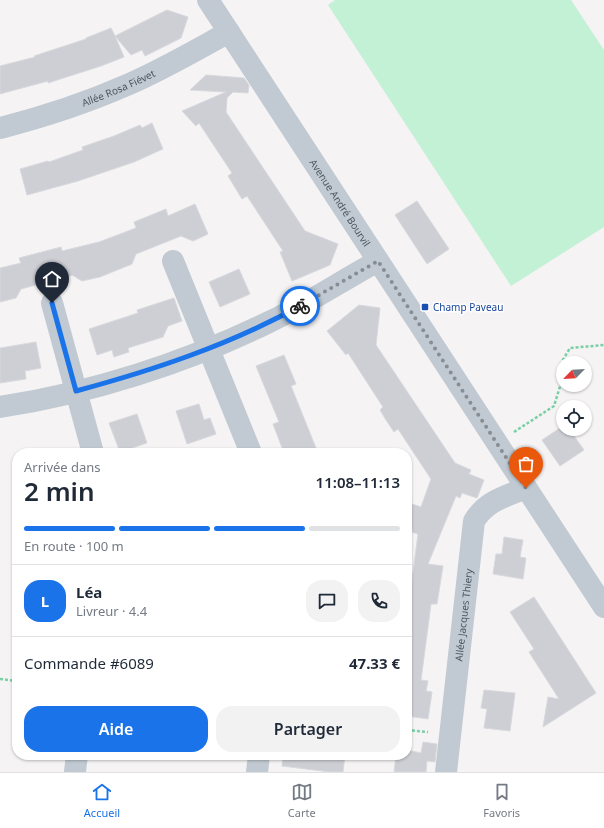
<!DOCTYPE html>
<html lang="fr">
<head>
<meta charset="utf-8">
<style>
  :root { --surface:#fff; --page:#f2f2f3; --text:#1f2937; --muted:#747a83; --line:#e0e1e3; --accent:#1a73e8 }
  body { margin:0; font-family:"Noto Sans",sans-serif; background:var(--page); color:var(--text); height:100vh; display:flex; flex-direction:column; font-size:15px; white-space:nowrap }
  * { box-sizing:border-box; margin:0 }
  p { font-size:13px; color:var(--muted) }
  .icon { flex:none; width:22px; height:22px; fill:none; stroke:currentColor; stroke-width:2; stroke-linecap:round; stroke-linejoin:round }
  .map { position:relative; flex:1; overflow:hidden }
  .details { position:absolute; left:12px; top:448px; width:400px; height:312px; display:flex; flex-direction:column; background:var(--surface); border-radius:16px; box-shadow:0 1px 3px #0004 }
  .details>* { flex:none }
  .needle { width:26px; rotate:246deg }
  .tools { position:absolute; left:556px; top:356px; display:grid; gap:8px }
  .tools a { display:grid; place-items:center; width:36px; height:36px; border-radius:50%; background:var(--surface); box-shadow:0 1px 3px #0004; font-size:20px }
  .pin { position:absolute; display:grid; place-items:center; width:34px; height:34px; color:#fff; margin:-41px -17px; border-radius:50% 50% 50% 0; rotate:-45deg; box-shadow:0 0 4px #0007 }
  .pin .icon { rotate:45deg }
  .courier { position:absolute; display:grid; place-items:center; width:40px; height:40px; margin:-20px; border:3px solid #1a73e8; border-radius:50%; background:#fff; color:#222; box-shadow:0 1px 5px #0007 }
  .headline em { font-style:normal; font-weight:600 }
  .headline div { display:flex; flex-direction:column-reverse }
  .headline { display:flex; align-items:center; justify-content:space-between; height:68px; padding:0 12px }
  h1 { font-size:26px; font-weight:600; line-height:30px }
  .bar { display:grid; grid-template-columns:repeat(4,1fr); gap:6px 4px; align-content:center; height:48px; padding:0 12px }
  .bar i { height:5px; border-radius:3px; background:var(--line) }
  .bar .selected { background:var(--accent) }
  .bar p { grid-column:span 4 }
  .line { display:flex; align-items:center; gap:10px; padding:0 12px; border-top:1px solid var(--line) }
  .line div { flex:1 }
  .round { display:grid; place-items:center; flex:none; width:42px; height:42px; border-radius:16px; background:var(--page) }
  .cta { display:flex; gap:8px; margin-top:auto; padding:8px 12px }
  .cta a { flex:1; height:46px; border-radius:16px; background:var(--accent); color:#fff; font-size:16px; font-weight:600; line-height:46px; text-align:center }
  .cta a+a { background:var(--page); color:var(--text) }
  .tab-bar { display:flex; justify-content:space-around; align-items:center; height:56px; border-top:1px solid var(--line); background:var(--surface); font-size:11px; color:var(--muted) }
  .tab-bar a { display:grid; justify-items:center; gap:2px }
  .tab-bar .selected { color:var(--accent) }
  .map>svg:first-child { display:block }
</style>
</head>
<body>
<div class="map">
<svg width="604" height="772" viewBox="0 0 604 772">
  <rect width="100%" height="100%" fill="#f5f3f3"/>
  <path fill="#c3f1d5" d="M335,0H571L604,50V227L511,286L328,5Z"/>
  <g fill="#cdcfd5" stroke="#d7d9de">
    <path d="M167,10L188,17L181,38L145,56L142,50L131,55L115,36L124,57L101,66L48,83V81L0,94V66L35,57L34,56L86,39V38L111,28L115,36Z"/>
    <path d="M206,75L244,78L249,85L248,93L233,92L227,98L226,112L305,231L338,244L330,265L292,281L280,252L283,251L247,196L242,199L228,176L232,173L199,123L196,126L182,111L226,92L190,90Z"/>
    <path d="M152,123L163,149L134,162L78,181L27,195L20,169L48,161L49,162L83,150L82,147L114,136L140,125L142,128Z"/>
    <path d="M417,201L449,249L427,264L395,215Z"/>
    <path d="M195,204L208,234L193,241L181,236L136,254L132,264L100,277L82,281L72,275L21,289L16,298L0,302V268L21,263L19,258L61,247L62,251L99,242L136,228L134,222L166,209L168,216Z"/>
    <path d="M239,269L250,294L220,307L209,282Z"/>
    <path d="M174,298L182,321L168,326L163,337L128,348L129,352L114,357L112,350L97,355L89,329L138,313L137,310Z"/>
    <path d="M359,305L380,308L376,345L455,463L471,470L469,474L484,480L477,498L462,493L460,498L456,496L428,564L443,566L437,604H431L421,680L428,681L426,691L432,692L428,719L407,716V618L418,534L412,532L413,530L407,528V518L412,504L421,507L431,479L398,429L394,432L386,420L380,410L383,407L348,353L346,355L327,331Z"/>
    <path d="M36,342L41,368L25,371L26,379L0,383V348Z"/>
    <path d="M284,355L296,384L291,386L316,448L303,453H284L273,424L279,422L256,366Z"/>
    <path d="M199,404L204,420L210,418L216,434L187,444L176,411Z"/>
    <path d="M137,414L147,443L120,452L109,423Z"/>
    <path d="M563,426V429H569L584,450L560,466L542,440Z"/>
    <path d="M504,537L523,540L520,557L526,558L523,579L493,574L496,554H502Z"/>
    <path d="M534,597L596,693L543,727L548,697L559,699L529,652L534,649L510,612Z"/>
    <path d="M484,690L515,693L510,731L484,728L487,709L481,708Z"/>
    <path d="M423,742L437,744L435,762L427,761L426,772H394L396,755H407V750L421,753Z"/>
    <path d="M283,755H345L343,772H330L282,766Z"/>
  </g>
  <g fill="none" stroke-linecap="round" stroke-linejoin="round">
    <g stroke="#7ad0a6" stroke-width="2.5" stroke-dasharray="3 2" stroke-linecap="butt">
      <path d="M514,432L554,406L562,380L561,363L570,348L604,345"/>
      <path d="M0,679L17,681"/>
      <path d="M407,730L428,732"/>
    </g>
    <g stroke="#c1cad2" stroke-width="22">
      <path id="s1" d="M208,0L604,607"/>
      <path id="s2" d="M0,128C43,117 86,103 127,85C162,70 196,50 229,32"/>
      <path d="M173,261L251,453"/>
      <path d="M52,303L93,453"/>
      <path d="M0,407C91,393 185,363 267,323C306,305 341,281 378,261"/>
      <path d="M75,771L77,755"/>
      <path d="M257,772L259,755"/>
      <path id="s3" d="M446,772L474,521C487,500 505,497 526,488"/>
    </g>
  </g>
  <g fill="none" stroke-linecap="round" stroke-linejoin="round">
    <path stroke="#868d94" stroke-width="4" stroke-dasharray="0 7.2" d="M300,306L378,261L526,488"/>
    <path stroke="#1a73e8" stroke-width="5" d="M52,303L76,391C154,370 229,345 300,306"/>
  </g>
  <rect fill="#1a4fb4" stroke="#fff" stroke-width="1.5" x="421" y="303" width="8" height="8" rx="2"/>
  <g text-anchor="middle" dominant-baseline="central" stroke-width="3" stroke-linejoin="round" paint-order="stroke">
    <g font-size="10" fill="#4a5661" stroke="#fff">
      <text stroke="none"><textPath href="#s2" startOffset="125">Allée Rosa Fiévet</textPath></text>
      <text stroke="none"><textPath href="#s1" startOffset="242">Avenue André Bourvil</textPath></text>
      <text stroke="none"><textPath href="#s3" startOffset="158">Allée Jacques Thiery</textPath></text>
    </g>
    <g font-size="10" fill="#164399" stroke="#fff" text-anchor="start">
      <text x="433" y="307">Champ Paveau</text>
    </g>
  </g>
</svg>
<div class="tools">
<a><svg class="needle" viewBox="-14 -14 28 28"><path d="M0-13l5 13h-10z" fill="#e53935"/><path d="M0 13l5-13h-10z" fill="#747a83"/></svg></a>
<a><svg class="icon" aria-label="locate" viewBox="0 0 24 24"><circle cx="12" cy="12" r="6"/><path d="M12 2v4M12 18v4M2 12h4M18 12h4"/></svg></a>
</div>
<div class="pin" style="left:526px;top:488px;background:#ea580c"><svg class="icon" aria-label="bag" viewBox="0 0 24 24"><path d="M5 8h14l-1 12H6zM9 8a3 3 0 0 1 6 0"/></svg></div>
<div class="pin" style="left:52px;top:303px;background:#1f2937"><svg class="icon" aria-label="home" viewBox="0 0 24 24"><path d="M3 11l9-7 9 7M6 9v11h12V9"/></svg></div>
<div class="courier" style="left:300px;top:306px"><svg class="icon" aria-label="bike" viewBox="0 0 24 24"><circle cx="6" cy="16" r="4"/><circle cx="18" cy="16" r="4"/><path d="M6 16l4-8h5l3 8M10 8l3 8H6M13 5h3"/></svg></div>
<section class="details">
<div class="headline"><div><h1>2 min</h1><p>Arrivée dans</p></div><em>11:08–11:13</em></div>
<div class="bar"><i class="selected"></i><i class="selected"></i><i class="selected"></i><i></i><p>En route · 100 m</p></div>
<div class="line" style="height:72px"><b class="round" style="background:var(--accent);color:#fff">L</b><div><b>Léa</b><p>Livreur · 4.4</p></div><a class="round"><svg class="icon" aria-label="chat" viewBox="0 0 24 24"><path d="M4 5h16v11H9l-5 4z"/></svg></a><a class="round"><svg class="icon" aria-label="phone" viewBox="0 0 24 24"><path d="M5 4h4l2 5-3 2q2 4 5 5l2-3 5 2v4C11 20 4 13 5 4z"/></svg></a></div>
<div class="line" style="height:52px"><div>Commande #6089</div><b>47.33 €</b></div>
<div class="cta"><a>Aide</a><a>Partager</a></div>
</section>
</div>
<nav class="tab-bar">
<a class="selected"><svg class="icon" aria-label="home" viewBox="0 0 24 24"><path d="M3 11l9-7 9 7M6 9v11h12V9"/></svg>Accueil</a>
<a><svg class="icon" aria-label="map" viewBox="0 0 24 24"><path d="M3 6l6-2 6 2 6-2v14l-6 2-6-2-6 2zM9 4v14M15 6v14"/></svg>Carte</a>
<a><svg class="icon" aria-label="saved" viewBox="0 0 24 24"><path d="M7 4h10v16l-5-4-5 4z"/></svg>Favoris</a>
</nav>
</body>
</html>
